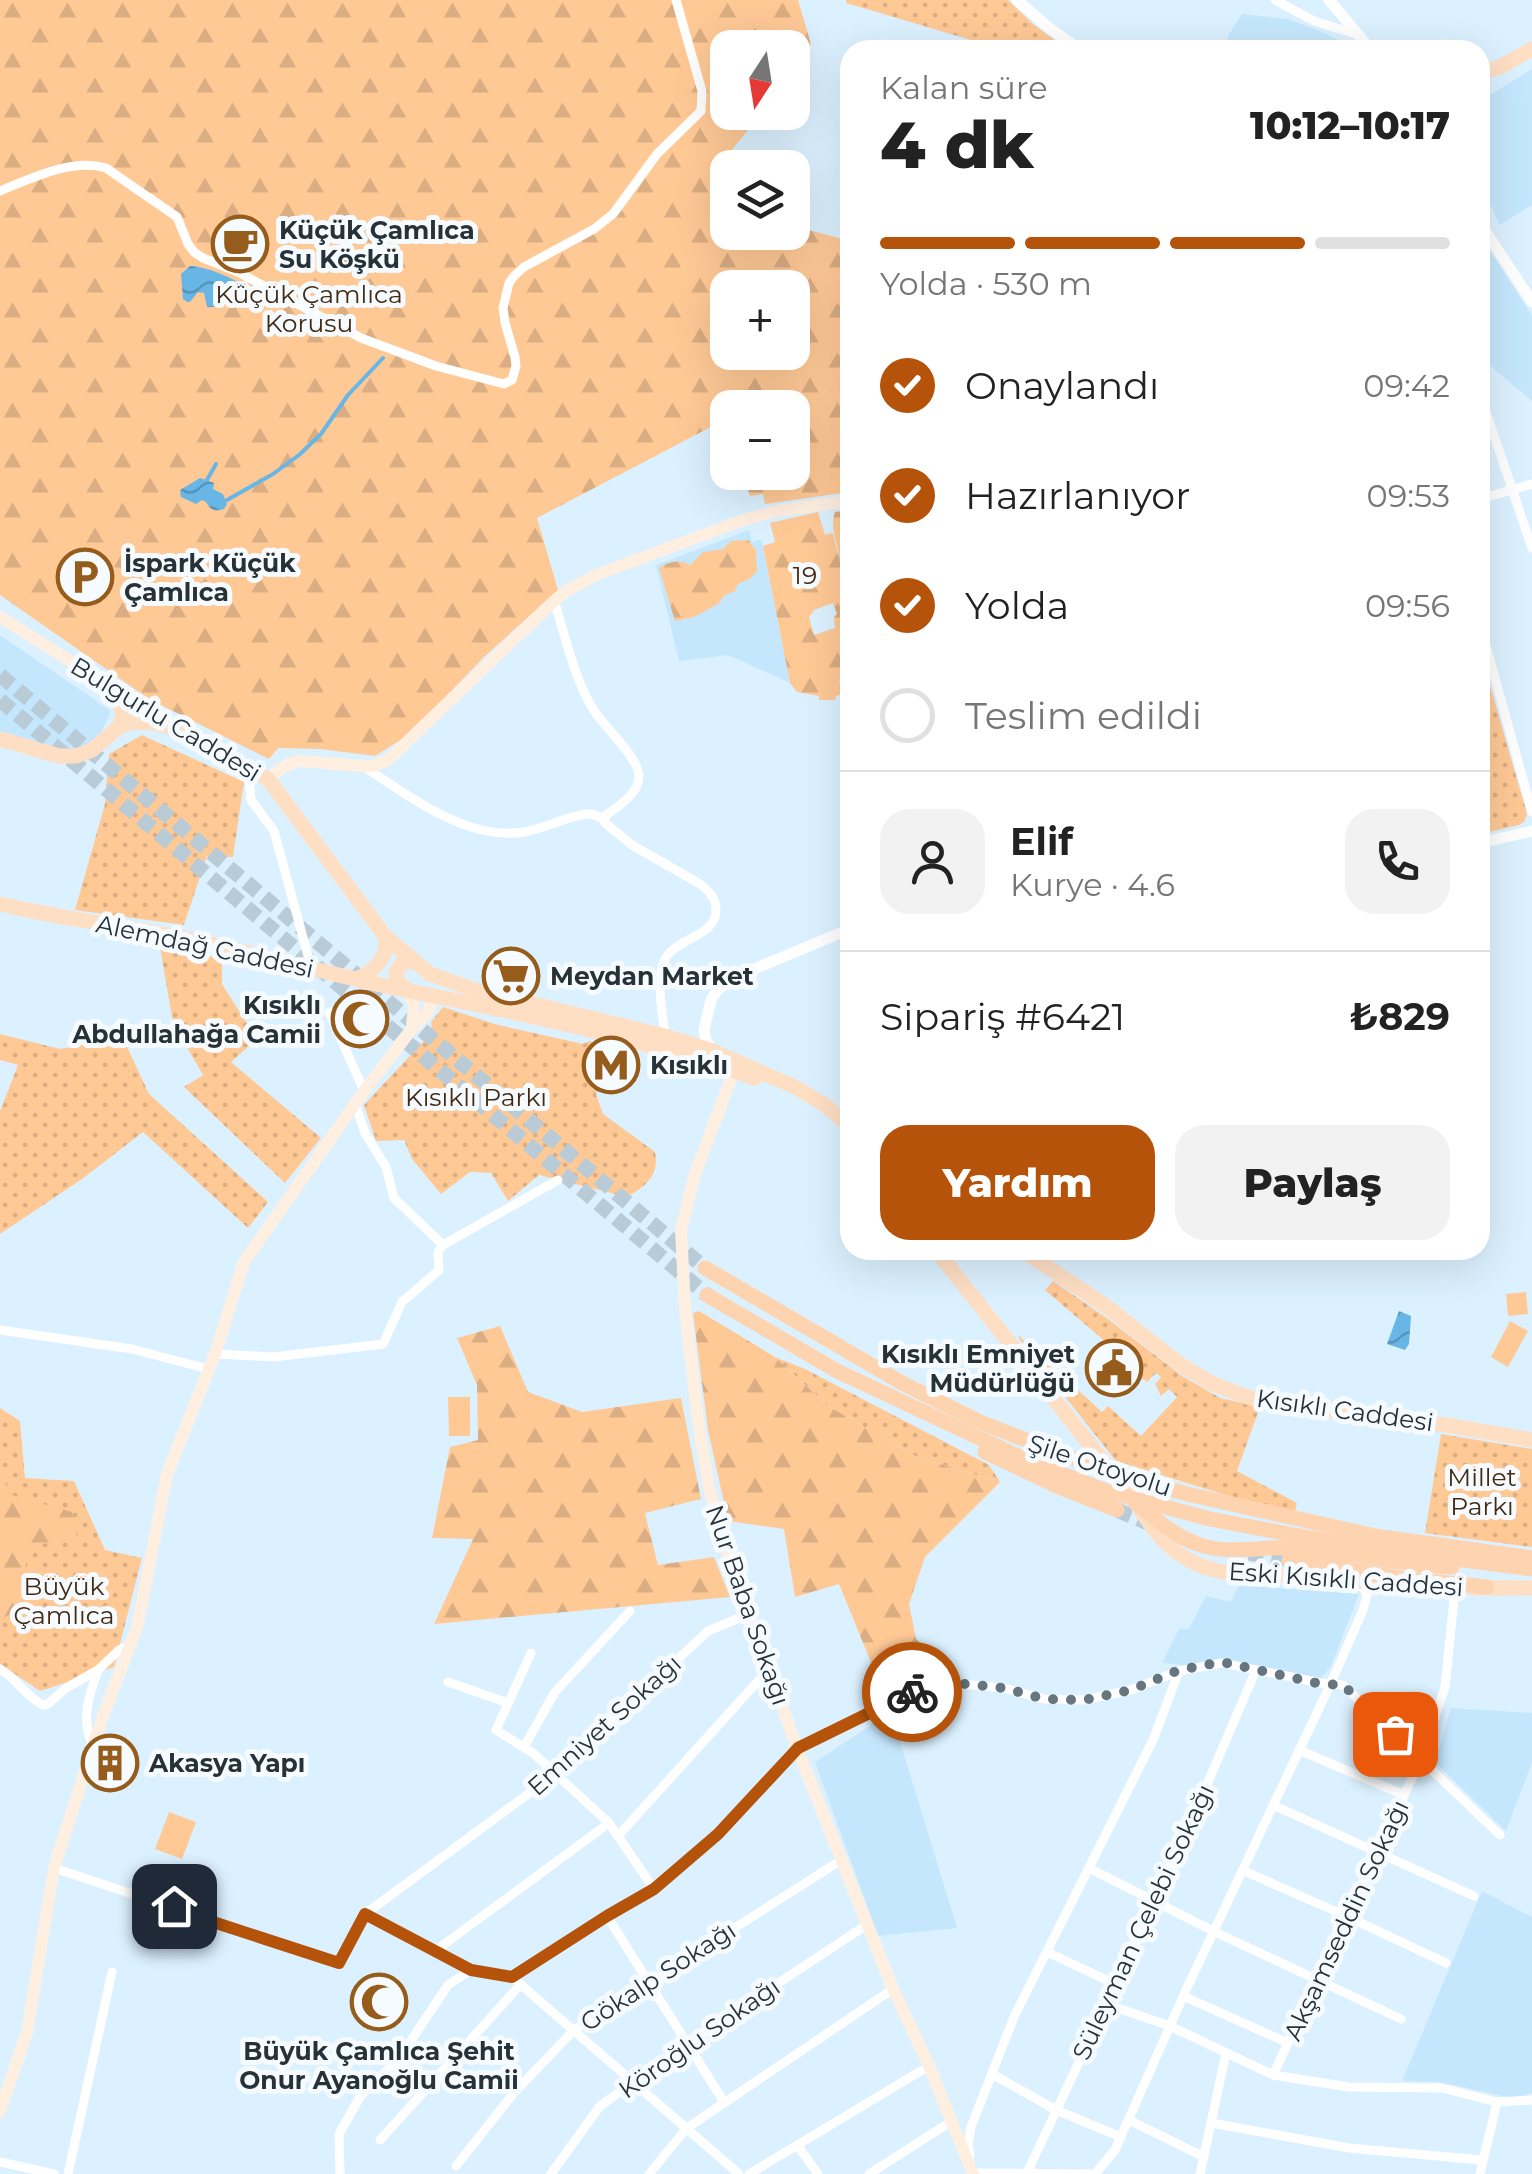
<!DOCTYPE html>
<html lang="tr">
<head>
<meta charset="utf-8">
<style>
  :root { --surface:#fff; --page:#f2f2f2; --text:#222; --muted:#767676; --line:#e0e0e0; --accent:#b45309 }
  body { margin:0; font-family:Montserrat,sans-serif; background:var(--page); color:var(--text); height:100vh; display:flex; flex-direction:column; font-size:38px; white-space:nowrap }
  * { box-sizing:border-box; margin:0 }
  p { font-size:32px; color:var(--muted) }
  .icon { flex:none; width:55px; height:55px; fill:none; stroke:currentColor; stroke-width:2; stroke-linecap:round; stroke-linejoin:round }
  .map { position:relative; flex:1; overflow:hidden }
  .drawer { position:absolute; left:840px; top:40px; width:650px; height:1220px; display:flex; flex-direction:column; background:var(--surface); border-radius:30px; box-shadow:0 10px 40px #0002 }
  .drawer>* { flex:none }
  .needle { width:65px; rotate:192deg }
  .buttons { position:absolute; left:710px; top:30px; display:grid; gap:20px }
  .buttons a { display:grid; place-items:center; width:100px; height:100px; border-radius:20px; background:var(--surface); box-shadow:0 10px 40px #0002; font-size:50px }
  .pin { position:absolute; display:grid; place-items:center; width:85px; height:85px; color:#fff; margin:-42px; border-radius:20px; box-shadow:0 5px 15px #0006 }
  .courier { position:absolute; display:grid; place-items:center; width:100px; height:100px; margin:-50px; border:8px solid #b45309; border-radius:50%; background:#fff; color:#222; box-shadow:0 2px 12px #0007 }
  .summary em { font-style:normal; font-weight:800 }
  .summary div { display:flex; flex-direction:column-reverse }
  .summary { display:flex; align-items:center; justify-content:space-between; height:170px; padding:0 40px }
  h1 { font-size:65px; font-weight:800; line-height:75px }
  .bar { display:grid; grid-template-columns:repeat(4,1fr); gap:15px 10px; align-content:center; height:120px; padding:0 40px }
  .bar i { height:12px; border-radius:8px; background:var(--line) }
  .bar .current { background:var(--accent) }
  .bar p { grid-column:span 4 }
  .line { display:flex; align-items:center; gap:25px; padding:0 40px; border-top:2px solid var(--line) }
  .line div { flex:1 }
  .round { display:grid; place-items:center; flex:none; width:105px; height:105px; border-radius:30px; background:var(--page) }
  ol { padding:0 40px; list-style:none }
  li { display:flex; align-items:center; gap:30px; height:110px }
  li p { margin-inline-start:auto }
  li .icon { padding:10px; border-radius:50%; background:var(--accent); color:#fff; stroke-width:4 }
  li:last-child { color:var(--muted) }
  li i { width:55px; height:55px; border:5px solid var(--line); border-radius:50% }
  .action { display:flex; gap:20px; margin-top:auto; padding:20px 40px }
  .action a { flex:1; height:115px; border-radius:30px; background:var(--accent); color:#fff; font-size:40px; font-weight:800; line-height:115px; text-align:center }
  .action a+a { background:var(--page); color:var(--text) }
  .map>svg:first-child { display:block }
</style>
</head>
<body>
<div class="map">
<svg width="1532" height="2174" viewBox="0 0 1532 2174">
  <defs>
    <pattern id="grass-dots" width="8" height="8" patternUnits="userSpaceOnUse" patternTransform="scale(2.5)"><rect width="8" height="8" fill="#ffc996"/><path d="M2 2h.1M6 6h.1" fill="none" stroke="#dbad82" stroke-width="1.8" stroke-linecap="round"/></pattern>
    <pattern id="forest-firs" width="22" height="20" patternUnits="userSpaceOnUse" patternTransform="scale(2.5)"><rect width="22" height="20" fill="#ffc996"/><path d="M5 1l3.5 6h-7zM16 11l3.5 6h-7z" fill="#dbad82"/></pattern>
    <pattern id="water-waves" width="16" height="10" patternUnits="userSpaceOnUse" patternTransform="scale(2.5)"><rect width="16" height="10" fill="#68b6e6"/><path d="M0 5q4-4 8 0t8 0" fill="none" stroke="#5695bb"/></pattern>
  </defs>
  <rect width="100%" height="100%" fill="#dcf1ff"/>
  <g fill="#c5e7fd">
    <path d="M1242,14L1288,19L1327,34L1339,41L1345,50H1230L1227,42L1229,34Z"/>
    <path d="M1532,69V205L1500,225L1480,183V101Z"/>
    <path d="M1480,236L1532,315V401L1480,357Z"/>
    <path d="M749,530L752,542L761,539L763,546L790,683L728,655L679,661L656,565Z"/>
    <path d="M0,635L111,711L101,733L86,750L78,755L0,736Z"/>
    <path d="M1239,1585L1359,1594L1331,1666L1321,1678L1162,1663L1179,1629H1189L1206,1596L1231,1602Z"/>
    <path d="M1451,1708L1532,1713V1763L1506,1831L1435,1762Z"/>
    <path d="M891,1712L957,1928L878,1936L815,1762Z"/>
    <path d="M1482,1891L1532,1917V2093L1512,2098L1439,2082L1402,2081Z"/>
  </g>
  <g fill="url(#grass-dots)">
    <path d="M846,0H1008L1033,24L1068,50H999L981,43L846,3Z"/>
    <path d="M1480,651L1527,814L1524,822L1519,825L1480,834Z"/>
    <path d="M142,735L244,782L233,857L207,856L184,925L75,910L105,804L109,754Z"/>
    <path d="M159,941L222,960V984L257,1039L231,1062L321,1138L285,1183L184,1087L203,1075L173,1023Z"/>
    <path d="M443,1007L498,1025L583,1044L589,1041L613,1047L596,1094L603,1114L655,1152C660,1175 645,1187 627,1197L539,1175L508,1201L491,1173L470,1172L441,1194L412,1159L404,1140L376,1141L364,1105L432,1032L431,1022Z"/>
    <path d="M0,1034L60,1049L123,1038L149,1094L268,1202L248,1228L143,1132L82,1179L0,1234V1111L18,1065L0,1060Z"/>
    <path d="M1053,1281L1108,1319L1182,1376L1220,1398L1260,1407L1237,1471L1297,1503L1295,1511L1232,1497L1116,1461L1020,1340L1018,1335L1102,1412L1108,1406L1141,1436L1177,1397L1169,1389L1161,1396L1155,1384L1161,1377L1156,1373L1147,1382L1132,1371L1135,1367L1045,1290Z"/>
    <path d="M775,1357L805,1369L989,1465L1000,1482L917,1457L828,1406Z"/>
    <path d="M0,1408L20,1421L25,1478L74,1481L105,1550L142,1558L114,1667L40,1691L0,1664Z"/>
    <path d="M1441,1434L1532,1449V1547L1425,1533Z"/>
  </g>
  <g fill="url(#forest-firs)" fill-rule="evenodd">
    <path d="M0,0H798L811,44L793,71L792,48H728V112L761,113L728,155L714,205L727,209L728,232H792L793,226L850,241V492L765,504L763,494L750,496L742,473L792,472V408H728L727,422L726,419L537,518L558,590L484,657L410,734L375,756L321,749L278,748L269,759L149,699L0,595ZM728,288H792V352H728Z"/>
    <path d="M850,510V581L843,580L850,616V675L839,680L844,693L836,696L835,700H819V696L797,692L790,683L763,546L775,542L770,523L818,512L825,535L833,533L840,563C839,546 829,527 835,512ZM833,603L837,614L834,617L835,628L814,635L809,617L814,610Z"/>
    <path d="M748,540L756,550L757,571L751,578L738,584L735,591L725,595L718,604L694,617L675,621L659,568C669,561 680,559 690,565L703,552L723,549L731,541Z"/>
    <path d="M699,1311L775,1357L828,1406L917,1457L1000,1482L925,1557L909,1604L916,1639L943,1661L945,1675L884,1694L839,1584L795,1597L784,1529L728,1521L708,1430L693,1313Z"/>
    <path d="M500,1326L528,1392L582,1412L681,1398L701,1499L645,1513L658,1565L714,1557L730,1597L434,1624L473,1539L432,1538L450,1447L478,1440L477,1385L457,1338Z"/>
    <path d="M0,1473L11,1495L72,1512L77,1539L27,1546L23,1611L0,1618Z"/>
  </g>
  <g fill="#ffc996">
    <path d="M1526,1292L1528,1314L1508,1316L1506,1294Z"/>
    <path d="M1510,1321L1528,1331L1508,1367L1491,1357Z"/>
    <path d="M448,1397H470V1436H449Z"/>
    <path d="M169,1812L196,1822L182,1859L155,1849Z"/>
  </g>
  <g fill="url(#water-waves)">
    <path d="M190,266C210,267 235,279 252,291C243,295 232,294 227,304L217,307H207L204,293L198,292L190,302H187L183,299L181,274Z"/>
    <path d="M200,478L214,483L213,489L223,494L227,504L224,509C215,512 210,510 206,502L202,500L196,504L181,497L180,490Z"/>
    <path d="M1399,1311L1411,1316L1409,1344L1405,1350L1387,1344Z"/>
  </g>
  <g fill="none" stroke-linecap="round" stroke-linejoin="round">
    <g stroke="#68b6e6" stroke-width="4">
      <path d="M207,480L216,464"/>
      <path d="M227,500L273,474L299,455L321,434L348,395L383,358"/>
    </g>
    <g stroke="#b8cbd7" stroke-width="15" stroke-dasharray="15 8" stroke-linecap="butt">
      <path d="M0,675L705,1268"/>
      <path d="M0,700L707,1295"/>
      <path d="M1117,1510L1155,1526"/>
      <path d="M1249,1553L1289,1560"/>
    </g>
    <g stroke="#fff" stroke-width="9">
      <path d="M1275,0L1314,21L1359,35"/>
      <path d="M0,191C32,178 72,158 106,168L177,217L188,244L194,252L203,258L238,272L361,338L436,366L504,384L512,380L516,366L515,357L505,323L503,308L509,283L514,276L524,267L594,229L613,214L657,154L701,111L702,91L676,0"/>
      <path d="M1480,394L1532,548"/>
      <path d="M1480,499L1532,484"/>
      <path d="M554,601C566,637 574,680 595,712C605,727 639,759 639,776C639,794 618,806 605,816V823L632,845L700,884C709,891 716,898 716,910C716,939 671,937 663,964C656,985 663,1014 665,1036"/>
      <path d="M1480,624L1532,812"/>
      <path d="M248,767L251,800L274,831L311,967"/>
      <path d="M366,768C412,798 467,841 525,832C546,828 565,817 586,814H592L604,819"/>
      <path d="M329,1012L364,1091"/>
      <path d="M355,1103L365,1133L386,1167L394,1198L443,1245L558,1180"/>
      <path d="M0,1330L132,1349L208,1369"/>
      <path d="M215,1354L274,1357L383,1344L402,1302L439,1270L438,1252L443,1245"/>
      <path d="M531,1653L496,1730L533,1753L609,1823L654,1889"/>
      <path d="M0,1669C16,1678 26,1697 43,1705L48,1704L66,1688L98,1670L119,1650L132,1645"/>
      <path d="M448,1682L508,1703"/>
      <path d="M93,1745C80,1721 89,1695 98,1670"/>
      <path d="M524,1747L555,1692L630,1611"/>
      <path d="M1299,1750L1404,1795"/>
      <path d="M1273,1805L1474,1896"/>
      <path d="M618,1836L769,1669"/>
      <path d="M54,1868L339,1963L365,1914L471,1970"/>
      <path d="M1089,1868L1213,1931L1401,2019"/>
      <path d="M1242,1870L1346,1916L1446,1963"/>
      <path d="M365,1914L554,1775L708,1631L749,1614"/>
      <path d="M607,1916L724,2102"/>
      <path d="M435,1951L609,1823"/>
      <path d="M1047,1952L1115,1984"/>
      <path d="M512,1977L739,2174"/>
      <path d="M1183,1996L1288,2043"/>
      <path d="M1106,2004L1170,2026L1273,2075L1349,2087L1442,2088L1497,2102L1532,2100"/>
      <path d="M992,2074L1056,2110L1121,2137"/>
      <path d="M1273,2075L1421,1759L1445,1687L1455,1590"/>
      <path d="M1129,2120L1204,2157"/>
      <path d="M1211,2123L1349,2148L1482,2160"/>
      <path d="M380,2140L521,1984"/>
      <path d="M797,2145L818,2174"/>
      <path d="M970,2156L968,2146L971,2127L1014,2017L1153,1740L1179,1671"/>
      <path d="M0,2162L54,2174"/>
      <path d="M456,2166L513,2094L574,2030L843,1859"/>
      <path d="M973,2173L1097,2174"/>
      <path d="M1027,2173L1181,1845L1256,1670"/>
      <path d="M68,2174L112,1972"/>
      <path d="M340,2174L339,2134L361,2095L398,2060L448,1985L471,1970L512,1977L607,1916L654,1889L718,1833L797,1748L901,1695L936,1684L950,1683L1004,1688L1044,1699L1084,1700L1131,1690L1179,1671L1222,1663L1321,1683L1343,1685L1500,1835"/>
      <path d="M551,2174L600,2106L686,2044L868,1924"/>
      <path d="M649,2174L687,2128L893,1989"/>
      <path d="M749,2174L929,2066"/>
      <path d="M869,2174L952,2121"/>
      <path d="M1095,2174L1115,2150L1186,1990L1331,1683L1363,1610L1367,1596L1364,1588L1356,1584"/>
      <path d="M1200,2174L1226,2053"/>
      <path d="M1480,2174L1497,2102"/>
    </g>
    <g stroke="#fff" stroke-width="11">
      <path d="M1017,0L1049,28L1081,50"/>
      <path d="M1329,0L1371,50"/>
      <path d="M1480,223L1532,302"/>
      <path d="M1480,843L1532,831"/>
      <path d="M713,1051L706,1041L704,1030L711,1000L718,989L735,977L850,929"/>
    </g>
    <g stroke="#feefe1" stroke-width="12">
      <path d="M0,617L171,724"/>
      <path d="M268,779C279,770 286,764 300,761L364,766H373L388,760L554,601L566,591L596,575L740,521L776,511L850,501"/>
      <path d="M409,991L414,1006L412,1026"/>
      <path d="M737,1063L695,1174L681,1230L685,1308L698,1422L709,1487L726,1549L797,1748L893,1989L929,2066L973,2174"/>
      <path d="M0,2111L27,2032L54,1868L102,1718L137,1628L167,1474L215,1354L244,1262L364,1091L412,1029L427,1013L436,995"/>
    </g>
    <g stroke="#fedfc4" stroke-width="15">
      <path d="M1480,73L1500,67L1532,49"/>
      <path d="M117,692L123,716L119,727"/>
      <path d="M0,739L59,756H76L92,750L119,727L133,722L153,723L181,730L268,779L385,936L430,974L475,990L665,1036L713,1051L797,1088L826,1106L850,1126"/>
      <path d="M0,904C62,919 125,926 187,939C261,954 334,976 409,991C525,1014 643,1039 755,1078"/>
      <path d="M357,979C374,971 390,956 385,936"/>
      <path d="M408,990L397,981L396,972L402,963L413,961"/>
      <path d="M936,1250L1136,1503C1152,1528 1167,1551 1195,1563C1233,1581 1278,1574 1318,1577C1363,1581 1406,1588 1451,1590"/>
      <path d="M1022,1250L1107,1307L1181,1365L1211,1383L1247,1397L1281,1405L1452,1426L1532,1440"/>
      <path d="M1473,1588H1532"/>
    </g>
    <g stroke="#fed4b0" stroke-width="15">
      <path d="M705,1268L902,1383L980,1422L1092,1466L1187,1494L1375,1536L1532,1558"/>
      <path d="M707,1295L837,1371L1028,1461L1109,1492L1210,1519L1294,1535L1377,1549L1532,1569"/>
      <path d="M985,1452L1059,1487L1117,1510"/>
      <path d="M1136,1503C1155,1519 1176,1537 1200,1545C1230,1555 1261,1546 1292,1548C1345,1551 1398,1565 1452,1567"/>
      <path d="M1289,1560L1400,1578L1487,1587"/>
    </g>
  </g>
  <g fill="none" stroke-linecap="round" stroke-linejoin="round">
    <path stroke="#66757e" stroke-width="10" stroke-dasharray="0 18" d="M912,1692L936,1684H966L1004,1688L1044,1699L1084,1700L1131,1690L1179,1670L1222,1662L1321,1684L1343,1685L1395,1734"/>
    <path stroke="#b45309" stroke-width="12" d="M174,1906L210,1921L339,1963L365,1914L471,1970L512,1977L607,1916L654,1889L718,1834L798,1748L912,1692"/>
  </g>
  <defs>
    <g id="cafe-ring" transform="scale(2.875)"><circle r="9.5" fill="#f6fbff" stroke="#965c1b" stroke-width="1.5"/><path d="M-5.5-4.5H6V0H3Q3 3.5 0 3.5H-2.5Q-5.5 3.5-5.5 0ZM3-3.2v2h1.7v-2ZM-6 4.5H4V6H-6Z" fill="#965c1b"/></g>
    <g id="parking-ring" transform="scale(2.875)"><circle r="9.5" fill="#f6fbff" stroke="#965c1b" stroke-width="1.5"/><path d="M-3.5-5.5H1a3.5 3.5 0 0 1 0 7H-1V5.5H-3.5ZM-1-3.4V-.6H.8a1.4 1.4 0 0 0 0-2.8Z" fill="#965c1b"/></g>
    <g id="supermarket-ring" transform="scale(2.875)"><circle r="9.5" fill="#f6fbff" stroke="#965c1b" stroke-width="1.5"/><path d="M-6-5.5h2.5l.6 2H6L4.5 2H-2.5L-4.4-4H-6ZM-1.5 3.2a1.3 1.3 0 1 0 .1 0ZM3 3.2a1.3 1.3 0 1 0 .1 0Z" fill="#965c1b"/></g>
    <g id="mosque-ring" transform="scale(2.875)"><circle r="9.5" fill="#f6fbff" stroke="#965c1b" stroke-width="1.5"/><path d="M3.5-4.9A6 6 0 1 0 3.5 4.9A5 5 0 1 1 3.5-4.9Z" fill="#965c1b"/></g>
    <g id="metro-ring" transform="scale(2.875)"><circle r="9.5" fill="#f6fbff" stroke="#965c1b" stroke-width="1.5"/><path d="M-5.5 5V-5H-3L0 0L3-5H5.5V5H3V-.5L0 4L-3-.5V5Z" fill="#965c1b"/></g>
    <g id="civic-ring" transform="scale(2.875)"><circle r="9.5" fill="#f6fbff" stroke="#965c1b" stroke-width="1.5"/><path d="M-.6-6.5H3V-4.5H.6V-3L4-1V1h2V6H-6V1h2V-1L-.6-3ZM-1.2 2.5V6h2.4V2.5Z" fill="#965c1b"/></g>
    <g id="building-ring" transform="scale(2.875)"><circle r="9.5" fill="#f6fbff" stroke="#965c1b" stroke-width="1.5"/><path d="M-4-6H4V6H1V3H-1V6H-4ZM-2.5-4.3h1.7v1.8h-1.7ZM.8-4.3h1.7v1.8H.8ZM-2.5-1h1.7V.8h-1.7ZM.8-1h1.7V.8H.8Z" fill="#965c1b"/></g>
  </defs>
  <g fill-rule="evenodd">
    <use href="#cafe-ring" x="240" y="244"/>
    <use href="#parking-ring" x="85" y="577"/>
    <use href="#supermarket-ring" x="511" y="976"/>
    <use href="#mosque-ring" x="360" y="1019"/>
    <use href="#metro-ring" x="611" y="1065"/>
    <use href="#civic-ring" x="1114" y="1368"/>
    <use href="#building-ring" x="110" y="1763"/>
    <use href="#mosque-ring" x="379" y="2002"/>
  </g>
  <g text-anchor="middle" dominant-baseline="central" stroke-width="10" stroke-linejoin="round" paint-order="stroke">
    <g font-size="25" font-weight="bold" fill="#273238" stroke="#f6fbff" text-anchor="start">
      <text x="279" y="230">Küçük Çamlıca<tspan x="279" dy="29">Su Köşkü</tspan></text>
      <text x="124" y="563">İspark Küçük<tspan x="124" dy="29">Çamlıca</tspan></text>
      <text x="550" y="976">Meydan Market</text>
      <text x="321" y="1005" text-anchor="end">Kısıklı<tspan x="321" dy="29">Abdullahağa Camii</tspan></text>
      <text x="650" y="1065">Kısıklı</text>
      <text x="1075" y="1354" text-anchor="end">Kısıklı Emniyet<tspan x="1075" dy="29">Müdürlüğü</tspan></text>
      <text x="149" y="1763">Akasya Yapı</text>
      <text x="379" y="2051" text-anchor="middle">Büyük Çamlıca Şehit<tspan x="379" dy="29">Onur Ayanoğlu Camii</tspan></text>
    </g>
    <g font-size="25" fill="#422910" stroke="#f6fbff">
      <text x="309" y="294">Küçük Çamlıca<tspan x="309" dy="29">Korusu</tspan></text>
      <text x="805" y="575">19</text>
      <text x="476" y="1097">Kısıklı Parkı</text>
      <text x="1482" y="1477">Millet<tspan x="1482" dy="29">Parkı</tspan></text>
      <text x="64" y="1586">Büyük<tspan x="64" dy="29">Çamlıca</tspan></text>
    </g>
    <g font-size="25" fill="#273238" stroke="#f6fbff">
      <text transform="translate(166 719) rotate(31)">Bulgurlu Caddesi</text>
      <text transform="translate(205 946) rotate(12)">Alemdağ Caddesi</text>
      <text transform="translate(1345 1410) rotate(8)">Kısıklı Caddesi</text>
      <text transform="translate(1100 1465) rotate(18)">Şile Otoyolu</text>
      <text transform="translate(1346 1579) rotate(4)">Eski Kısıklı Caddesi</text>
      <text transform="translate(748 1605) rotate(71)">Nur Baba Sokağı</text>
      <text transform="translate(604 1725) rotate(-42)">Emniyet Sokağı</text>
      <text transform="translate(1346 1920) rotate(-65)">Akşamseddin Sokağı</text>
      <text transform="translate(1143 1922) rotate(-65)">Süleyman Çelebi Sokağı</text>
      <text transform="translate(658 1976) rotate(-33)">Gökalp Sokağı</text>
      <text transform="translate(699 2038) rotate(-35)">Köroğlu Sokağı</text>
    </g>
  </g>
</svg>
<div class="buttons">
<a><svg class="needle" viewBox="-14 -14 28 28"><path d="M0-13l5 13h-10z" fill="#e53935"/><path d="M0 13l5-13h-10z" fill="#767676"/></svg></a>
<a><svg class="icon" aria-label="layers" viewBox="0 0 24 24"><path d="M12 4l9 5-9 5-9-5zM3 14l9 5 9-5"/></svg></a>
<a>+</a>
<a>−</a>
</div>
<div class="pin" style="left:1395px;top:1734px;background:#ea580c"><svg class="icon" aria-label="bag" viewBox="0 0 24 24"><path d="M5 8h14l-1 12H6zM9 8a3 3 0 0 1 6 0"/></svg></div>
<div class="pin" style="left:174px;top:1906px;background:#1f2937"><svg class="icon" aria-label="home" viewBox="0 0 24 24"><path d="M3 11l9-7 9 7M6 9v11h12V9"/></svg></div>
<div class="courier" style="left:912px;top:1692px"><svg class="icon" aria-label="bike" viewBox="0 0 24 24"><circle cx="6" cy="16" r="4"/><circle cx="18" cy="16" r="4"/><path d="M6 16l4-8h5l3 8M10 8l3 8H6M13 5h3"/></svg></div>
<section class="drawer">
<div class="summary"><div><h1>4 dk</h1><p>Kalan süre</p></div><em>10:12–10:17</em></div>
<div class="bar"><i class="current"></i><i class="current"></i><i class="current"></i><i></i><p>Yolda · 530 m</p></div>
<ol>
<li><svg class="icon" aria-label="check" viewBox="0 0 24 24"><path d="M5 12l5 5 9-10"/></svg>Onaylandı<p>09:42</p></li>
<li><svg class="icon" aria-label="check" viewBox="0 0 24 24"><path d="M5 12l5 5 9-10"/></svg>Hazırlanıyor<p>09:53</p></li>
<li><svg class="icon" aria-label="check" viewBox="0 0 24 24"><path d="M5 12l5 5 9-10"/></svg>Yolda<p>09:56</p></li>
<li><i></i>Teslim edildi</li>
</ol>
<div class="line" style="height:180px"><a class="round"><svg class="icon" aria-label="person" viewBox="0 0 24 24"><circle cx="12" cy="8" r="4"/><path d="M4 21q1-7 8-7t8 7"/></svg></a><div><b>Elif</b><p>Kurye · 4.6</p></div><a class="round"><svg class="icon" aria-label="phone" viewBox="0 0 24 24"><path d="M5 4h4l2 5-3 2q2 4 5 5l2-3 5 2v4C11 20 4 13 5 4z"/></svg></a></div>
<div class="line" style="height:130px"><div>Sipariş #6421</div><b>₺829</b></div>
<div class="action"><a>Yardım</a><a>Paylaş</a></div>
</section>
</div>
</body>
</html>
